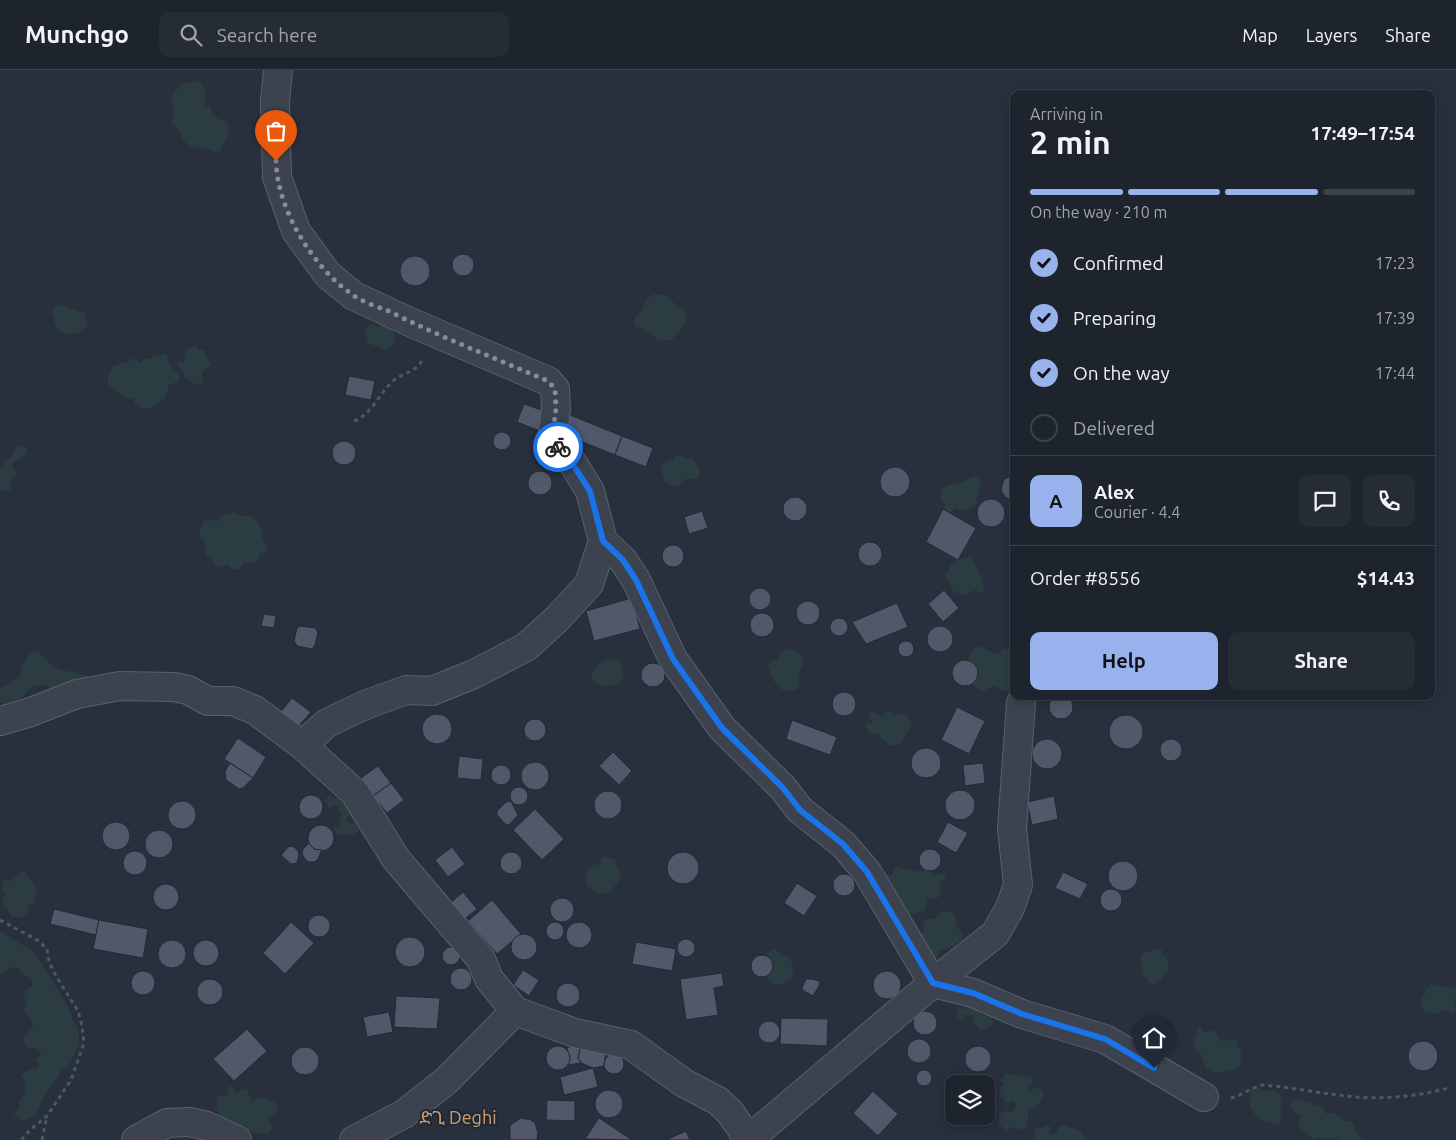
<!DOCTYPE html>
<html lang="en">
<head>
<meta charset="utf-8">
<style>
  :root { --surface:#1e242e; --page:#262c36; --text:#f1f3f6; --muted:#a1a4aa; --line:#3c414a; --accent:#98b2ee }
  body { margin:0; font-family:Ubuntu,"Noto Sans Ethiopic",sans-serif; background:var(--page); color:var(--text); height:100vh; display:flex; flex-direction:column; font-size:19px; white-space:nowrap }
  * { box-sizing:border-box; margin:0 }
  p { font-size:16px; color:var(--muted) }
  .icon { flex:none; width:28px; height:28px; fill:none; stroke:currentColor; stroke-width:2; stroke-linecap:round; stroke-linejoin:round }
  .map { position:relative; flex:1; overflow:hidden }
  .sheet { position:absolute; left:1010px; top:20px; width:425px; height:610px; display:flex; flex-direction:column; background:var(--surface); border-radius:10px; box-shadow:0 2px 12px #0003,0 0 0 1px var(--line) }
  .sheet>* { flex:none }
  .fabs { position:absolute; left:945px; top:1005px; display:grid; gap:10px }
  .fabs a { display:grid; place-items:center; width:50px; height:50px; border-radius:10px; background:var(--surface); box-shadow:0 2px 12px #0003,0 0 0 1px var(--line); font-size:25px }
  .pin { position:absolute; display:grid; place-items:center; width:42px; height:42px; color:#fff; margin:-51px -21px; border-radius:50% 50% 50% 0; rotate:-45deg; box-shadow:0 0 5px #0007 }
  .pin .icon { rotate:45deg }
  .courier { position:absolute; display:grid; place-items:center; width:50px; height:50px; margin:-25px; border:4px solid #1a73e8; border-radius:50%; background:#fff; color:#222; box-shadow:0 1px 6px #0007 }
  .overview em { font-style:normal; font-weight:700 }
  .overview div { display:flex; flex-direction:column-reverse }
  .overview { display:flex; align-items:center; justify-content:space-between; height:85px; padding:0 20px }
  h1 { font-size:32px; font-weight:700; line-height:38px }
  .bar { display:grid; grid-template-columns:repeat(4,1fr); gap:8px 5px; align-content:center; height:60px; padding:0 20px }
  .bar i { height:6px; border-radius:4px; background:var(--line) }
  .bar .active { background:var(--accent) }
  .bar p { grid-column:span 4 }
  .line { display:flex; align-items:center; gap:12px; padding:0 20px; border-top:1px solid var(--line) }
  .line div { flex:1 }
  .round { display:grid; place-items:center; flex:none; width:52px; height:52px; border-radius:10px; background:var(--page) }
  ol { padding:0 20px; list-style:none }
  li { display:flex; align-items:center; gap:15px; height:55px }
  li p { margin-inline-start:auto }
  li .icon { padding:5px; border-radius:50%; background:var(--accent); color:#111; stroke-width:4 }
  li:last-child { color:var(--muted) }
  li i { width:28px; height:28px; border:2px solid var(--line); border-radius:50% }
  .primary-button { display:flex; gap:10px; margin-top:auto; padding:10px 20px }
  .primary-button a { flex:1; height:58px; border-radius:10px; background:var(--accent); color:#111; font-size:20px; font-weight:700; line-height:58px; text-align:center }
  .primary-button a+a { background:var(--page); color:var(--text) }
  header { display:flex; align-items:center; gap:30px; box-sizing:border-box; height:70px; padding:0 25px; background:var(--surface); border-bottom:1px solid var(--line) }
  header strong { font-size:24px }
  nav { display:flex; gap:28px; margin-inline-start:auto; font-size:18px }
  .search { width:350px; height:45px; background:var(--page); display:flex; align-items:center; gap:12px; box-sizing:border-box; padding:0 18px; border-radius:10px; color:var(--muted); font-size:19px }
  .map>svg:first-child { display:block }
</style>
</head>
<body>
<header>
<strong>Munchgo</strong>
<div class="search"><svg class="icon" aria-label="search" viewBox="0 0 24 24"><circle cx="10" cy="10" r="6"/><path d="M15 15l6 6"/></svg>Search here</div>
<nav><a>Map</a><a>Layers</a><a>Share</a></nav>
</header>
<div class="map">
<svg width="1456" height="1070" viewBox="0 0 1456 1070">
  <rect width="100%" height="100%" fill="#28303e"/>
  <g fill="#2b3d40">
    <path d="M199,10C206,17 206,26 204,35L211,37V41L218,49L224,50L229,54L227,67L220,81L216,82C207,77 194,80 187,74C180,68 182,60 172,55L171,51L175,47L172,35L173,23L182,14Z"/>
    <path d="M657,224C666,225 668,227 674,233C677,236 681,236 684,240C692,251 679,263 671,270H659L642,258L635,257L634,249C636,246 641,242 643,239C647,229 645,227 657,224Z"/>
    <path d="M61,234L65,235L71,240L76,239L78,242L85,243V250L88,255C77,270 52,266 54,245L51,244L54,237Z"/>
    <path d="M380,252L392,257L395,271L389,278L384,279L365,272L367,268L365,259L370,254H374L379,258L381,256Z"/>
    <path d="M195,276L198,277L199,280H205L206,287L211,293L210,296L202,302L204,313L200,316C196,313 191,313 188,310C183,305 184,302 177,296V293L185,292C183,283 185,278 195,276Z"/>
    <path d="M162,284H166L172,300L178,303L180,307L178,311L168,316C169,331 148,345 135,335L134,329H127L108,315V307L113,296L128,292L133,288L140,293L146,288L150,289L155,285L159,286Z"/>
    <path d="M18,375L27,379V382L22,388L12,393V397L17,403L16,407L12,408L9,416L11,419L8,421L1,420L0,422V398L5,391L9,389Z"/>
    <path d="M680,385L685,389H692L700,399L699,407L695,409C687,407 683,411 678,416H672L666,413L661,399L663,394L668,390L674,391L675,386Z"/>
    <path d="M972,406L977,407L981,412L979,424L975,429L978,433L974,437L961,441L955,438L951,444L943,439L946,435L940,429L942,426L941,421C949,410 963,416 972,406Z"/>
    <path d="M235,442L242,446L249,445L255,449L263,462L262,467L266,474V482L260,484L257,491L252,494L245,492L239,499H232L227,494L221,498L214,495L212,489L206,485V473L200,467C200,459 200,454 207,450L219,451L220,446Z"/>
    <path d="M970,486C976,493 985,513 984,521L980,523L974,520C967,526 962,525 954,522L944,503L948,502L951,493H955L956,488L958,490Z"/>
    <path d="M976,577H981L997,585L1003,579H1006L1010,581L1014,582L1012,601L1014,623L1004,621L994,616L983,621C963,614 961,590 976,577Z"/>
    <path d="M791,579C796,581 805,587 803,594C802,598 799,601 799,605C799,608 800,611 800,614L797,619C774,626 776,609 767,596L772,590H777L780,585L779,582Z"/>
    <path d="M33,581L39,582C55,600 54,599 78,603C84,605 87,607 94,607L57,619L42,615L31,617L17,632L8,637L3,632H0V618C11,614 23,607 22,595C27,590 28,585 33,581Z"/>
    <path d="M609,589L618,590L622,595L623,607L618,615L602,616L595,614L591,606C595,596 599,592 609,589Z"/>
    <path d="M870,641L883,647L885,643L890,641L897,645L905,643L911,651C911,661 904,664 902,672L898,675H889L886,671L883,670L879,664H871L866,658V654L868,652L873,654L872,650L869,648Z"/>
    <path d="M330,725L336,728L339,725L354,743L352,747L348,746L346,750L351,754L355,752L360,753L361,759L352,766L346,764L338,766L333,756L336,755L339,758L341,746L339,741L338,737L335,735L329,738L325,730Z"/>
    <path d="M603,787L613,788L616,791V796L619,800L620,809C617,814 613,819 609,822C599,827 588,820 585,811L587,802L595,794L598,795Z"/>
    <path d="M896,797H900L903,799C909,797 910,800 915,801C924,803 928,797 936,805L944,803L946,807L939,814C943,820 941,824 936,829L928,827L925,841L908,845L885,808L887,804L891,806Z"/>
    <path d="M23,800L37,819L34,833L27,835L29,842L21,849L18,847H12L7,839L3,837L2,829L5,825L1,818L4,817L1,813L6,809L10,811L19,805Z"/>
    <path d="M946,841L952,842L956,849L955,855L963,864L962,870L946,880L942,879L938,882V886L933,889L920,866L924,860L923,854L925,849H935L938,844Z"/>
    <path d="M0,861L33,881L52,910L67,935L79,963V974L70,994L63,999L48,1021L46,1022L35,1045L22,1051L18,1049L14,1044L20,1037L19,1033L26,1021L25,1018L26,1011L21,1007C24,1001 32,998 38,999L39,994L35,990L40,986L41,982L36,978L27,979L24,972V965L33,957L30,947L25,944L24,939L27,932L23,924L27,919L32,916V911L30,907L25,906L17,897L11,898L0,906Z"/>
    <path d="M774,879L783,886L789,887L791,890L794,905L790,910L786,911L785,915L773,914L766,907L765,897L769,891L767,883Z"/>
    <path d="M1156,879H1162L1161,883L1167,887C1168,892 1169,897 1168,901L1165,902L1162,909L1155,914L1149,913L1143,905L1140,890L1143,883Z"/>
    <path d="M1433,914L1456,919L1455,943L1443,940L1436,944L1429,941L1424,943L1420,930L1425,923L1426,918Z"/>
    <path d="M967,935L981,941L980,944L992,946L993,954L983,960L979,959L977,955L973,953L975,947L973,945H965V949L962,951L956,948L958,939L961,938L966,939Z"/>
    <path d="M1200,957L1205,963L1212,960C1217,963 1218,965 1220,971L1235,970L1237,973V977L1241,979C1243,990 1242,997 1231,1002L1226,1000L1221,1003L1214,1002L1206,999L1200,982L1196,980L1193,970L1196,966L1197,959Z"/>
    <path d="M1005,1003C1014,1006 1024,1004 1033,1008L1034,1011L1027,1017L1031,1021L1036,1017C1050,1021 1041,1034 1032,1039L1028,1037C1029,1043 1027,1048 1028,1054L1025,1058L1016,1060L1010,1056L1009,1059L1005,1060L999,1054V1044L1005,1041L1011,1042L1015,1039L1016,1035L1013,1031L1005,1033L1000,1023V1019L1004,1015L1002,1012L999,1011L1005,1007Z"/>
    <path d="M230,1016L233,1017L236,1023L241,1019H246L251,1027V1031L259,1027L276,1033L279,1038L275,1043L268,1048L272,1054L273,1059L267,1064L264,1062L257,1064L252,1061C233,1064 211,1045 218,1026L227,1025L229,1022L227,1019Z"/>
    <path d="M1258,1016L1260,1021L1273,1020L1282,1027C1282,1034 1279,1041 1282,1049L1280,1054L1276,1055C1272,1051 1270,1053 1265,1051C1257,1048 1251,1041 1249,1033L1251,1028V1018Z"/>
    <path d="M1296,1029L1311,1033L1316,1036L1320,1035L1324,1039L1326,1044C1335,1040 1339,1047 1346,1052L1350,1051L1354,1054V1060L1363,1070H1339L1338,1067C1332,1070 1326,1070 1319,1067L1313,1070C1310,1066 1302,1059 1298,1056V1050L1302,1047L1296,1044L1290,1037L1291,1031Z"/>
    <path d="M1063,1055L1080,1061L1087,1070H1030L1035,1067V1060L1036,1057L1042,1058L1045,1056H1049L1051,1058L1048,1063L1055,1064L1059,1057Z"/>
  </g>
  <g fill="#525869" stroke="#232935">
    <circle cx="463" cy="195" r="11"/>
    <circle cx="415" cy="201" r="15"/>
    <path d="M349,306L375,311L371,330L345,325Z"/>
    <path d="M524,334L547,342L540,361L517,352Z"/>
    <path d="M570,345L622,366L615,385L563,364Z"/>
    <circle cx="502" cy="371" r="9"/>
    <path d="M622,366L653,378L646,397L615,385Z"/>
    <circle cx="344" cy="383" r="12"/>
    <circle cx="895" cy="412" r="15"/>
    <circle cx="540" cy="413" r="12"/>
    <path d="M1012,406H1014V429L1012,430L1005,427L1001,420L1004,409Z"/>
    <circle cx="795" cy="439" r="12"/>
    <circle cx="991" cy="443" r="14"/>
    <path d="M943,439L976,458L958,490L926,472Z"/>
    <path d="M702,441L708,458L689,464L684,447Z"/>
    <circle cx="870" cy="484" r="12"/>
    <circle cx="673" cy="486" r="11"/>
    <circle cx="760" cy="529" r="11"/>
    <path d="M944,520L959,538L943,552L928,534Z"/>
    <path d="M632,528L640,559L594,571L586,541Z"/>
    <circle cx="808" cy="543" r="12"/>
    <path d="M897,533L908,557L866,574L852,552Z"/>
    <circle cx="762" cy="555" r="12"/>
    <path d="M264,544L276,546L274,558L261,556Z"/>
    <circle cx="839" cy="557" r="9"/>
    <path d="M301,556L315,558L318,562L315,575L312,579L297,576L294,571L297,558Z"/>
    <circle cx="940" cy="569" r="13"/>
    <circle cx="906" cy="579" r="8"/>
    <circle cx="965" cy="603" r="13"/>
    <circle cx="653" cy="605" r="12"/>
    <circle cx="844" cy="634" r="12"/>
    <circle cx="1061" cy="637" r="12"/>
    <path d="M292,628L311,642L298,657L280,643Z"/>
    <path d="M957,637L985,651L969,684L941,670Z"/>
    <circle cx="437" cy="659" r="15"/>
    <circle cx="1126" cy="662" r="17"/>
    <circle cx="535" cy="660" r="11"/>
    <path d="M792,650L837,667L830,685L786,669Z"/>
    <path d="M238,668L266,687L253,708L224,689Z"/>
    <circle cx="1171" cy="680" r="11"/>
    <circle cx="1047" cy="684" r="15"/>
    <circle cx="926" cy="693" r="15"/>
    <path d="M613,682L632,701L619,715L599,696Z"/>
    <path d="M459,686L483,689L481,710L457,708Z"/>
    <circle cx="535" cy="706" r="14"/>
    <path d="M230,693L253,708L243,718L239,719L226,710L225,701Z"/>
    <path d="M983,693L985,713L965,716L963,695Z"/>
    <circle cx="501" cy="705" r="10"/>
    <path d="M378,696L391,713L373,726L361,708Z"/>
    <path d="M391,713L404,730L387,743L373,726Z"/>
    <circle cx="519" cy="726" r="9"/>
    <circle cx="960" cy="735" r="15"/>
    <circle cx="608" cy="735" r="14"/>
    <circle cx="311" cy="737" r="12"/>
    <path d="M1054,726L1058,749L1032,755L1027,732Z"/>
    <circle cx="182" cy="745" r="14"/>
    <path d="M511,731L518,745L509,755L505,754L497,745V741L506,732Z"/>
    <path d="M535,739L564,769L542,790L513,760Z"/>
    <path d="M948,752L968,763L956,783L937,772Z"/>
    <circle cx="116" cy="766" r="14"/>
    <circle cx="321" cy="768" r="13"/>
    <circle cx="159" cy="774" r="14"/>
    <path d="M309,773L314,779L322,780L318,789L314,792H309L305,789L302,784L303,779Z"/>
    <path d="M289,776L294,777L298,781L299,785L297,793L291,794L281,785Z"/>
    <path d="M452,777L465,794L448,807L435,790Z"/>
    <circle cx="930" cy="790" r="11"/>
    <circle cx="135" cy="793" r="12"/>
    <circle cx="511" cy="793" r="11"/>
    <circle cx="683" cy="798" r="16"/>
    <circle cx="1123" cy="806" r="15"/>
    <path d="M1063,802L1088,814L1080,829L1055,818Z"/>
    <circle cx="844" cy="815" r="11"/>
    <path d="M797,813L817,826L804,846L784,833Z"/>
    <circle cx="166" cy="827" r="13"/>
    <circle cx="1111" cy="830" r="11"/>
    <path d="M463,822L477,839L462,851L448,835Z"/>
    <circle cx="562" cy="840" r="12"/>
    <path d="M492,830L521,864L497,884L468,851Z"/>
    <path d="M54,839L99,850L96,865L50,854Z"/>
    <circle cx="319" cy="856" r="11"/>
    <path d="M99,850L148,859L143,888L93,879Z"/>
    <path d="M291,852L314,873L285,904L263,883Z"/>
    <circle cx="555" cy="861" r="9"/>
    <circle cx="579" cy="865" r="13"/>
    <circle cx="524" cy="877" r="13"/>
    <circle cx="410" cy="882" r="15"/>
    <circle cx="686" cy="878" r="9"/>
    <circle cx="172" cy="884" r="14"/>
    <circle cx="206" cy="883" r="13"/>
    <path d="M636,872L676,879L672,901L632,894Z"/>
    <circle cx="451" cy="886" r="9"/>
    <circle cx="762" cy="896" r="11"/>
    <circle cx="461" cy="909" r="11"/>
    <path d="M523,900L539,910L529,926L513,915Z"/>
    <circle cx="887" cy="915" r="14"/>
    <circle cx="143" cy="913" r="12"/>
    <path d="M722,903L724,916L714,918L718,945L686,950L680,909Z"/>
    <circle cx="210" cy="922" r="13"/>
    <path d="M806,909H812L819,911L820,914L813,926L804,921L802,918Z"/>
    <circle cx="568" cy="925" r="12"/>
    <path d="M396,926L440,928L437,959L394,957Z"/>
    <circle cx="925" cy="953" r="12"/>
    <path d="M389,942L393,962L367,967L363,947Z"/>
    <path d="M781,948L828,949L827,976L780,974Z"/>
    <circle cx="769" cy="962" r="11"/>
    <path d="M247,959L267,981L234,1011L213,989Z"/>
    <circle cx="919" cy="981" r="12"/>
    <circle cx="1423" cy="986" r="15"/>
    <path d="M571,975L581,976L578,988L581,993L568,995L570,987L567,979Z"/>
    <circle cx="558" cy="988" r="12"/>
    <circle cx="978" cy="989" r="13"/>
    <path d="M581,976L606,981L604,996L593,998L581,993L578,988Z"/>
    <circle cx="305" cy="991" r="14"/>
    <circle cx="614" cy="994" r="10"/>
    <path d="M593,998L598,1017L564,1025L560,1007Z"/>
    <circle cx="924" cy="1008" r="8"/>
    <circle cx="609" cy="1034" r="14"/>
    <path d="M873,1021L898,1044L878,1066L853,1043Z"/>
    <path d="M547,1030L575,1031V1051L546,1050Z"/>
    <path d="M521,1048L531,1050L535,1053L538,1063L537,1070H510V1056L513,1053Z"/>
    <path d="M599,1048L632,1070L585,1069Z"/>
    <path d="M686,1061L690,1070H666Z"/>
  </g>
  <g fill="none" stroke-linecap="round" stroke-linejoin="round">
    <g stroke="#5a606c" stroke-width="30">
      <g id="minor">
        <path d="M278,0L275,32L277,107L296,161L328,205L354,226L412,253L548,311L555,319L556,339L552,369L574,395L590,421L603,471L589,514L557,549L526,577L474,604L432,621L406,620L365,635L327,653L302,675"/>
        <path d="M603,471L623,490L636,510L673,589L722,658L783,718L800,740L843,774L867,802L933,913L973,923L1022,944L1105,969L1204,1027"/>
        <path d="M0,651L28,643L77,624L120,616L174,617L188,620L208,631H233L255,640L302,675L355,723L396,789L481,889L489,909L515,941L575,963L631,975L684,1013L718,1031L729,1041L741,1058L747,1070"/>
        <path d="M136,1070L167,1053L189,1052L207,1056L237,1070"/>
        <path d="M354,1070L404,1044L447,1010L515,941"/>
        <path d="M748,1070L933,913L995,864L1010,838L1018,815L1012,758L1021,633"/>
      </g>
    </g>
    <g stroke="#4a5a5e" stroke-width="3" stroke-dasharray="4 4" stroke-linecap="butt">
      <path d="M354,351C372,344 379,324 393,311C405,301 417,303 423,288"/>
      <path d="M0,850L39,871L47,879L49,892L56,906L78,941L82,956L84,973L71,1010L47,1046L31,1059L21,1070"/>
      <path d="M1231,1028C1242,1025 1251,1018 1262,1015C1290,1017 1318,1023 1346,1026C1379,1030 1416,1027 1448,1018"/>
      <path d="M42,1070L47,1046"/>
    </g>
    <use href="#minor" stroke="#3c424e" stroke-width="28"/>
  </g>
  <g fill="none" stroke-linecap="round" stroke-linejoin="round">
    <path stroke="#868c98" stroke-width="5" stroke-dasharray="0 9" d="M276,91C277,139 313,198 353,225C364,233 379,237 391,242C442,268 495,288 548,311L555,319L556,339L552,368L558,377"/>
    <path stroke="#1a73e8" stroke-width="6" d="M558,377L574,396L590,421L603,471L623,490L636,510L673,589L722,658L783,718L800,740L843,774L867,802L933,913L973,923L1022,944L1105,969L1154,998"/>
  </g>
  <g text-anchor="middle" dominant-baseline="central" stroke-width="4" stroke-linejoin="round" paint-order="stroke">
    <g font-size="18" fill="#cba071" stroke="#212733">
      <text x="458" y="1047">ድጊ Deghi</text>
    </g>
  </g>
</svg>
<div class="fabs">
<a><svg class="icon" aria-label="layers" viewBox="0 0 24 24"><path d="M12 4l9 5-9 5-9-5zM3 14l9 5 9-5"/></svg></a>
</div>
<div class="pin" style="left:276px;top:91px;background:#ea580c"><svg class="icon" aria-label="bag" viewBox="0 0 24 24"><path d="M5 8h14l-1 12H6zM9 8a3 3 0 0 1 6 0"/></svg></div>
<div class="pin" style="left:1154px;top:998px;background:#1f2937"><svg class="icon" aria-label="home" viewBox="0 0 24 24"><path d="M3 11l9-7 9 7M6 9v11h12V9"/></svg></div>
<div class="courier" style="left:558px;top:377px"><svg class="icon" aria-label="bike" viewBox="0 0 24 24"><circle cx="6" cy="16" r="4"/><circle cx="18" cy="16" r="4"/><path d="M6 16l4-8h5l3 8M10 8l3 8H6M13 5h3"/></svg></div>
<section class="sheet">
<div class="overview"><div><h1>2 min</h1><p>Arriving in</p></div><em>17:49–17:54</em></div>
<div class="bar"><i class="active"></i><i class="active"></i><i class="active"></i><i></i><p>On the way · 210 m</p></div>
<ol>
<li><svg class="icon" aria-label="check" viewBox="0 0 24 24"><path d="M5 12l5 5 9-10"/></svg>Confirmed<p>17:23</p></li>
<li><svg class="icon" aria-label="check" viewBox="0 0 24 24"><path d="M5 12l5 5 9-10"/></svg>Preparing<p>17:39</p></li>
<li><svg class="icon" aria-label="check" viewBox="0 0 24 24"><path d="M5 12l5 5 9-10"/></svg>On the way<p>17:44</p></li>
<li><i></i>Delivered</li>
</ol>
<div class="line" style="height:90px"><b class="round" style="background:var(--accent);color:#111">A</b><div><b>Alex</b><p>Courier · 4.4</p></div><a class="round"><svg class="icon" aria-label="chat" viewBox="0 0 24 24"><path d="M4 5h16v11H9l-5 4z"/></svg></a><a class="round"><svg class="icon" aria-label="phone" viewBox="0 0 24 24"><path d="M5 4h4l2 5-3 2q2 4 5 5l2-3 5 2v4C11 20 4 13 5 4z"/></svg></a></div>
<div class="line" style="height:65px"><div>Order #8556</div><b>$14.43</b></div>
<div class="primary-button"><a>Help</a><a>Share</a></div>
</section>
</div>
</body>
</html>
